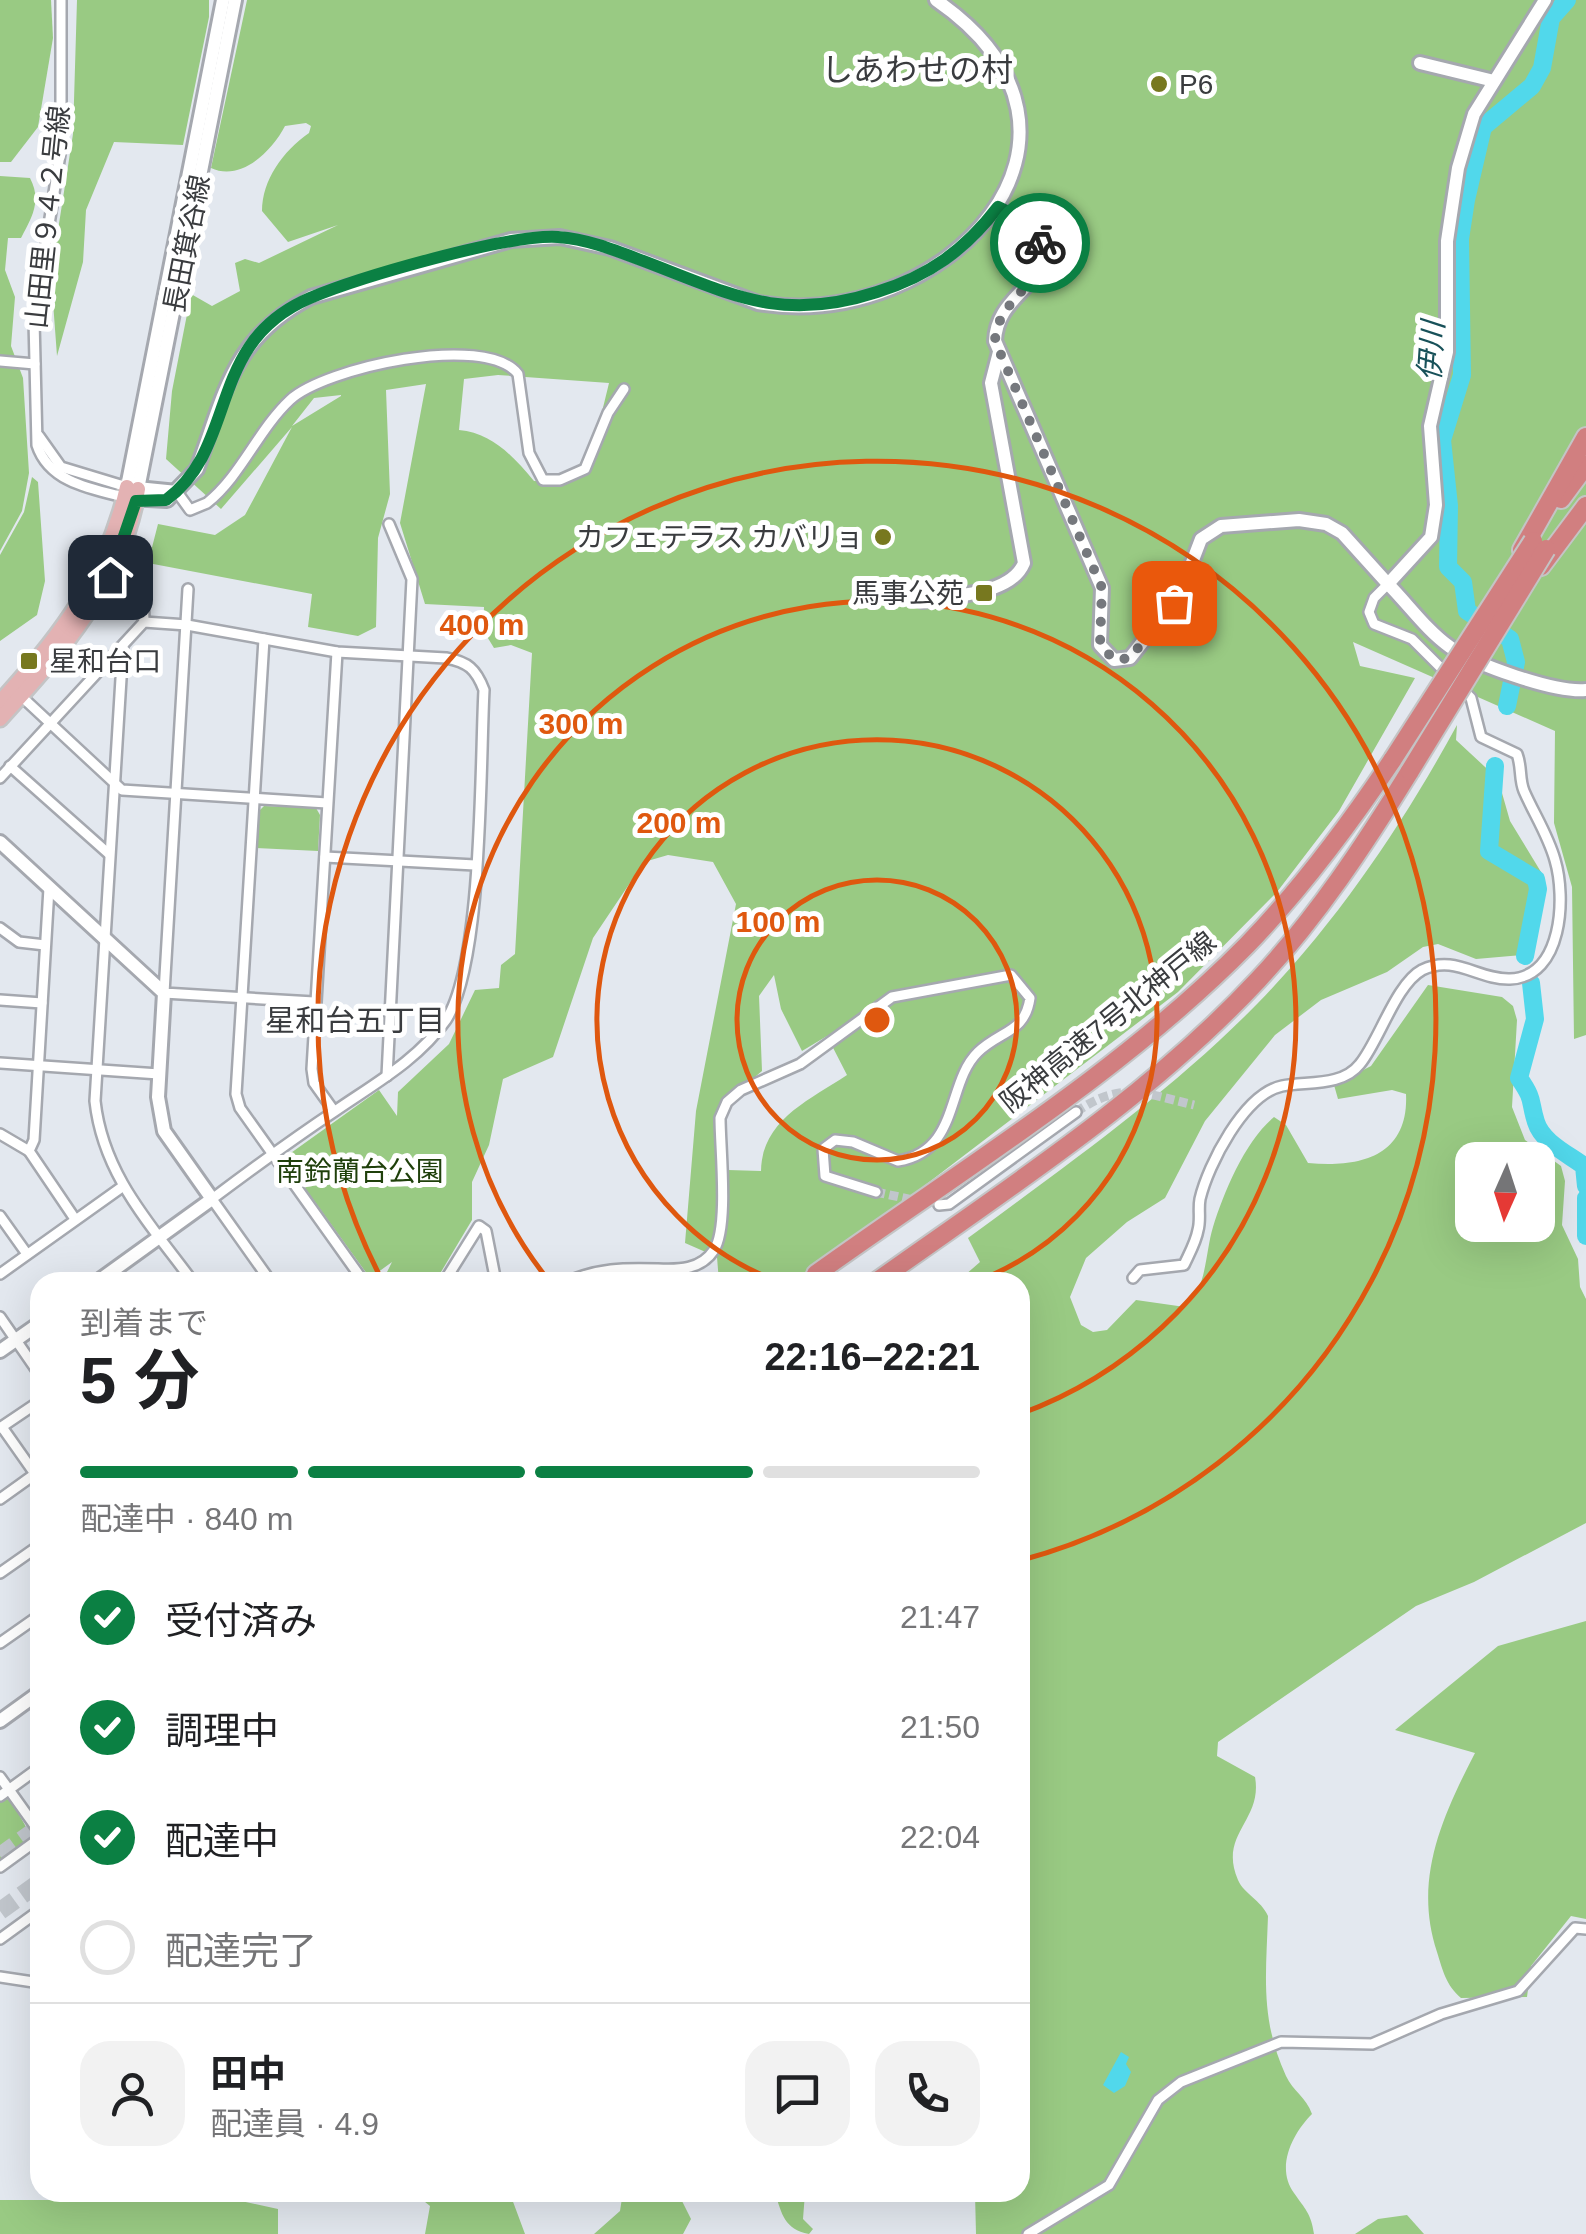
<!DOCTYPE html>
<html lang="ja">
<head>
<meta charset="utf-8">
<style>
  :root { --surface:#fff; --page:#f2f2f2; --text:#202124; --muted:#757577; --line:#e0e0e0; --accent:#0b8043 }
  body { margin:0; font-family:Helvetica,"Noto Sans JP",sans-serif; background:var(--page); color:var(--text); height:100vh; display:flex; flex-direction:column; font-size:38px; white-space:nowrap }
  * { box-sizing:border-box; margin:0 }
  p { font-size:32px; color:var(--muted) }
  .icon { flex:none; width:55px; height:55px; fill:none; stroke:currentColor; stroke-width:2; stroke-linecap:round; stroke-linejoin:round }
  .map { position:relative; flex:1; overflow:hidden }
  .side { position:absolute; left:30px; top:1272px; width:1000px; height:930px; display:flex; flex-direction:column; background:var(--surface); border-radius:30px; box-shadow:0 10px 40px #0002 }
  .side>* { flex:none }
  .needle { width:65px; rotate:183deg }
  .buttons { position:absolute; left:1455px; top:1142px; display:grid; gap:20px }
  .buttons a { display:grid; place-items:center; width:100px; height:100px; border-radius:20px; background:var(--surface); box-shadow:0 10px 40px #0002; font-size:50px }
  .pin { position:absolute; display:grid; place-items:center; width:85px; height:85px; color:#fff; margin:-42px; border-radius:20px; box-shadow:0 5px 15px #0006 }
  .courier { position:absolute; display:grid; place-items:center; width:100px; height:100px; margin:-50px; border:8px solid #0b8043; border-radius:50%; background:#fff; color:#222; box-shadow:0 2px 12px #0007 }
  .overview em { font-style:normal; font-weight:700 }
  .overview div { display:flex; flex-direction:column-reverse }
  .overview { display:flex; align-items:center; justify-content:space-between; height:170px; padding:0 50px }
  h1 { font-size:65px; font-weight:700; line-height:75px }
  .bar { display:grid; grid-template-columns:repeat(4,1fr); gap:15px 10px; align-content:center; height:120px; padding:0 50px }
  .bar i { height:12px; border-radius:8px; background:var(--line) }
  .bar .selected { background:var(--accent) }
  .bar p { grid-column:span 4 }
  .line { display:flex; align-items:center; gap:25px; padding:0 50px; border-top:2px solid var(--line) }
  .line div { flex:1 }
  .round { display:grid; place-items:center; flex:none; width:105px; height:105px; border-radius:30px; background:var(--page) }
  ol { padding:0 50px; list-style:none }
  li { display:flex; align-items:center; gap:30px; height:110px }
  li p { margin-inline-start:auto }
  li .icon { padding:10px; border-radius:50%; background:var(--accent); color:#fff; stroke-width:4 }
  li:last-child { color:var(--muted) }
  li i { width:55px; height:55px; border:5px solid var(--line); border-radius:50% }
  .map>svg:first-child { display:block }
</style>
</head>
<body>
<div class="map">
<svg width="1586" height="2234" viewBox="0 0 1586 2234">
  <rect width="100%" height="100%" fill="#e3e8ef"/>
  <g fill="#99ca83" fill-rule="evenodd">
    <path d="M0,0H51L53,38L38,127L11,162H0Z"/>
    <path d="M77,0H209V17L183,145L114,142L86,210L83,262L57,356L51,275L73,134Z"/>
    <path d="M247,0H1586V1035L1574,1039L1572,887L1554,823L1555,731L1353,642L1360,666L1415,678L1339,811L1277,892L1178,992L810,1273L796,1282H719L717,1257L685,1243L696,1111L736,904L713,862L668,855L644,862L593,938L553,1057L503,1079L489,1145L472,1182V1220L435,1282H382L392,1262L370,1278L286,1162L288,1155L379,1090L397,1116L398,1092L449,1044L475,990L499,988L501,965L515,954L532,653L511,645L494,648L483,630L484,607L425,604L400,523L426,384L386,390L390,494L378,538L376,627L358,636L308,627L312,594L148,563L158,524L215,535L245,515L292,427L221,509L166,459L172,391L191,294L212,306L240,291L235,263L245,259L259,263L338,225L288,242L262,211C262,180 283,151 309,133L311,126L306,123L285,126C272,151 241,182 211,168ZM498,375L609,383C600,420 593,456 564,482L534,481C513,456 492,433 459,430L464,379ZM341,395V396L292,426L314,398ZM774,975L781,1009L802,1051L827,1036L847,1075C808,1101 762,1120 761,1171L728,1170L724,1103L762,1071L759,996Z"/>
    <path d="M0,176L30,178C42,201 32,217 21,238H8L5,270L15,297L11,346L23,378L29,473L22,511L0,551Z"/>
    <path d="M32,477L38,482L45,581L37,615L0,641V555L24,512Z"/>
    <path d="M1457,725L1456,740L1498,779L1510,821L1541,872L1539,916L1522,955L1476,959L1438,944L1423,947L1387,972L1321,1000L1275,1035L1205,1121L1165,1198L1127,1222L1086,1258L1070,1297L1081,1325L1093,1332L1107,1330L1136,1300L1185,1307C1207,1290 1205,1253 1213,1227C1224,1192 1245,1141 1274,1117L1286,1125L1308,1163C1359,1168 1409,1157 1406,1094L1392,1090L1338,1099L1334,1085L1371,1066L1428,985L1502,997L1513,1006L1517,1020L1512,1107L1525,1140L1561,1166L1565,1181L1562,1225L1578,1259L1580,1287L1586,1299V1523L1474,1582L1416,1606L1218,1742L1217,1756L1255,1777C1263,1821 1218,1834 1238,1880C1244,1894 1261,1900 1268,1916C1266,1976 1260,2019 1286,2076C1293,2091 1306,2097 1312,2114C1293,2133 1275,2167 1294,2193C1305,2209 1311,2213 1314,2234H976L975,2193L1020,2192V1282H957L980,1262L968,1238C1068,1164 1171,1092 1258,1003C1337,922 1403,824 1457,725ZM1472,1160H1538V1225H1472Z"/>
    <path d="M264,806L316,808L320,815L318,851L256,848L259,811Z"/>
    <path d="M615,1274L679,1275L681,1282H598Z"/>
    <path d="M1586,1621V1919L1571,1916L1531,1966L1527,1997L1461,1998C1446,1985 1443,1971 1437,1952C1413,1880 1442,1817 1475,1753L1395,1730L1498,1646Z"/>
    <path d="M10,1799L33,1839L0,1861V1800Z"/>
    <path d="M66,2192L204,2193L278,2209V2234H0V2200H50Z"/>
    <path d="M414,2193H516L512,2199L525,2234H425L430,2206Z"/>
    <path d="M580,2193H678L691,2219L683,2234H594L620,2211L622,2198L586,2202Z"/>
    <path d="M775,2193H805L803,2219L813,2229L809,2234C784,2229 782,2214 775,2193Z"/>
    <path d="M1407,2215L1424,2234H1355L1378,2219Z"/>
  </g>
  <path fill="#51d8eb" d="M1121,2052L1129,2057L1126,2064L1131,2072L1125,2086L1114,2093L1103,2085Z"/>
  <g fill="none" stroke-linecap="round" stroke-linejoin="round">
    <path stroke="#51d8eb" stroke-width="2.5" d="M31,379L32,418"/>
    <g stroke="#51d8eb" stroke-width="18">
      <path d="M1507,706L1516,662L1510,639L1467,611L1463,582L1448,567L1449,506L1442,440L1462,375L1460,239L1466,200L1483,127L1532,86L1542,68L1551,18L1567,0"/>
      <path d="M1495,766L1489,851L1536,879L1538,889L1525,956"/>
      <path d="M1531,983L1535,1019L1519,1078C1535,1101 1529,1100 1536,1122C1542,1142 1568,1154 1584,1166L1586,1186"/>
      <path d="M1586,1198V1236"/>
    </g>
    <g stroke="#c1c6cc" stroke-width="9" stroke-dasharray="9 4.5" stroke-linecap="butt">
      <path d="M1076,1112C1121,1081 1144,1093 1194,1105"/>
      <path d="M876,1192L918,1201"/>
    </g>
    <g stroke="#c1c6cc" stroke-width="18" stroke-dasharray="18 9" stroke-linecap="butt">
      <path d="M0,1856L40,1827"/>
      <path d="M0,1911L40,1882"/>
    </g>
    <g stroke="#a5a8af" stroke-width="14">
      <g id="street">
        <path d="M61,0V148L34,320L37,445C49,482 91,489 124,497"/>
        <path d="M0,361L35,364"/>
        <path d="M39,436L61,467L127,487"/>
        <path d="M177,492L190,510L207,503C241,476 258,430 290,400C324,368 485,332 518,374L529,453L543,480H560L585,469L608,413L624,389"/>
        <path d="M143,586L144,622"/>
        <path d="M188,589L164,993L314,1002"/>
        <path d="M264,639L236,1094L240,1108L364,1282"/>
        <path d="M123,646L95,1101C103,1175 151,1225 193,1282"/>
        <path d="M21,696L122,790L327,803"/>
        <path d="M10,766L109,854"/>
        <path d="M0,778L144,622L187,625L337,652L446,658C468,662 476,669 484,690C480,766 483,963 446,1020C418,1060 374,1084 335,1111C293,1139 252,1169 212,1199L271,1282"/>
        <path d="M325,857L475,865"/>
        <path d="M49,888L34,1140L29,1151L75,1219"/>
        <path d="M0,928L19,942L45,945"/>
        <path d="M0,1000L42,1003"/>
        <path d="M0,1063L159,1074"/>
        <path d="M387,1076L412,579L389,524"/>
        <path d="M334,1111L314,1083L312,1069L337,652"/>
        <path d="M0,1134L29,1151"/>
        <path d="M939,1205L949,1204L1076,1112"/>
        <path d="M0,1216L27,1254"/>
        <path d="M0,1274L122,1187"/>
        <path d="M1133,1278L1140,1270L1184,1265C1189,1254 1196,1242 1198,1230C1201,1220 1198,1209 1200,1199C1208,1165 1244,1094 1282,1086C1307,1081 1342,1087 1360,1064C1379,1041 1396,984 1422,970C1455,954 1478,980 1510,979C1563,977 1566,897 1555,860C1548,835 1534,814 1524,791C1519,779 1522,767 1517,754L1481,737L1471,698L1412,639L1374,624L1369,612L1374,598L1388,584"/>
        <path d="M444,1282L479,1226L486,1231L496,1282"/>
        <path d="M567,1282C598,1268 623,1268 658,1269C678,1270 701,1270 714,1250C729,1227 720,1148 720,1118L727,1102L741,1090L800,1064L892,997L1011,975L1030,998C1025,1033 1001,1030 978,1052C946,1083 960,1151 898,1161L853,1142L835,1140L823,1149L825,1176L876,1192"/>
        <path d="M0,1317L40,1375"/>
        <path d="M2,1427L40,1481"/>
        <path d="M0,1428L40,1401"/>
        <path d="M0,1499L35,1474"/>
        <path d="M0,1573L40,1545"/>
        <path d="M0,1643L40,1615"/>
        <path d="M0,1777L40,1833"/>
        <path d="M0,1796L40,1767"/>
        <path d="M0,1867L40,1838"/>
        <path d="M0,1939L40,1910"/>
        <path d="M0,1977L40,1983"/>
        <path d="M1028,2234L1109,2185L1158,2100L1181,2082L1281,2042L1372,2044L1441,2014L1518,1991L1575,1928L1586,1929"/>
      </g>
    </g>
    <g stroke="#a5a8af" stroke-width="18">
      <g id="secondary">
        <path d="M1420,63L1494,81"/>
        <path d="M997,207L1035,229C1058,289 997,289 995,341L1102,588L1100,645L1114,660L1130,658L1180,594L1201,539L1221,526L1299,520L1326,524L1342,533L1388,584L1431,537L1436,505L1430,426L1447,352V241L1458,168L1474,114L1545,0"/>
        <path d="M138,489L235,0"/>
        <path d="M177,492L127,487L223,0"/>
        <path d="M128,498L167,500L197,469C226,391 232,338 311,297L511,240L560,237L610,248L758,303C944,334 1133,136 936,0"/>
        <path d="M1388,584C1408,604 1427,631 1450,647C1476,665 1555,693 1586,690"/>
        <path d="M923,601C954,595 1011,595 1024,563L991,383L999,352"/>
        <path d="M0,842L164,993L158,1097L164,1131L212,1199L97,1282"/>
        <path d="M0,1351L40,1323"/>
        <path d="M0,1721L40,1692"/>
      </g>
    </g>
    <g stroke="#c4c4c5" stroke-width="19">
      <g id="primary">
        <path d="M0,702C60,637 107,575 127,487"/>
        <path d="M0,719C62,651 123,583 138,489"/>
      </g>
    </g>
    <g stroke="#c4c4c5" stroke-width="22">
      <g id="highway">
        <path d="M1561,499L1586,465"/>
        <path d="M1522,550L1586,437"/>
        <path d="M1541,566L1586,506"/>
        <path d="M816,1274C961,1170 1121,1073 1247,945C1302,888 1349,825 1393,759"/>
        <path d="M876,1282C1008,1188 1147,1099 1258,980C1317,917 1365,844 1410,771"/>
      </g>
    </g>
    <use href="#street" stroke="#fff" stroke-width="9"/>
    <use href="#secondary" stroke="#fff" stroke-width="12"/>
    <use href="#primary" stroke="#e3b2b3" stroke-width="14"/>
    <use href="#highway" stroke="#d17f80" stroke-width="18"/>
    <g stroke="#c4c4c5" stroke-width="22" stroke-linecap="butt">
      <g id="highway-bridge">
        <path d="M1393,759L1533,541"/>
        <path d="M1410,771L1546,549"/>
      </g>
    </g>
    <use href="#highway-bridge" stroke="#d17f80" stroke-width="18"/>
  </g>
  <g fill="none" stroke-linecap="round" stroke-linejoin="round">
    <path stroke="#75787d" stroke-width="10" stroke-dasharray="0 18" d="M1040,243C1045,288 997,298 995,341L1102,588L1100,644L1114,660L1130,658L1174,603"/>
    <path stroke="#0b8043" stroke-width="12" d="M110,577L136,501L166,500C240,445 205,343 310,298C360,277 507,234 558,237C586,239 612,249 638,259C729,293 779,324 877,292C929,276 965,250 998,207L1027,221L1040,243"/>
  </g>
  <g fill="none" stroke="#df580f" stroke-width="5">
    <circle cx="877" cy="1020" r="140"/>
    <path d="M779 1282A280 280 0 1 1 975 1282"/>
    <path d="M549 1281A419 419 0 1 1 1020 1414"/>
    <path d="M383 1282A559 559 0 1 1 1022 1560"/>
  </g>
  <g fill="#77781f" stroke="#fff" stroke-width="4">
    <circle cx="1159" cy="84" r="10"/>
    <circle cx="883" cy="537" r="10"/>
    <rect x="974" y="583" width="20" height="20" rx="5"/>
    <rect x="19" y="651" width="20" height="20" rx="5"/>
  </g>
  <g text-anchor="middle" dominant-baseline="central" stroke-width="10" stroke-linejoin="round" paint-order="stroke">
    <g font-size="28" fill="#3a3c3f" stroke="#fff" text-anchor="start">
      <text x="1179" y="84">P6</text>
      <text x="863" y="537" text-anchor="end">カフェテラス カバリョ</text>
      <text x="964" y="593" text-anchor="end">馬事公苑</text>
      <text x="49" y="661">星和台口</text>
    </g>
    <g font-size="28" fill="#3a3c3f" stroke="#fff">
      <text transform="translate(48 217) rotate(-84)">山田里９４２号線</text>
      <text transform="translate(187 244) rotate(-79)">長田箕谷線</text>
      <text transform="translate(1108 1022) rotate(-39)">阪神高速7号北神戸線</text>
    </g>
    <g font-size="28" fill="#1f400b" stroke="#fff">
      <text x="360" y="1171">南鈴蘭台公園</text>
    </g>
    <g font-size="30" font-style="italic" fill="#185159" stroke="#fff">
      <text transform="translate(1431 351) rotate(-86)">伊川</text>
    </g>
    <g font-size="30" fill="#3a3c3f" stroke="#fff">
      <text x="355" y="1020">星和台五丁目</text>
    </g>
    <g font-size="32" fill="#3a3c3f" stroke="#fff">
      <text x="917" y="70">しあわせの村</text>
    </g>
  </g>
  <circle cx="877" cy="1020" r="15" fill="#df580f" stroke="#fff" stroke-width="5"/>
  <g font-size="30" text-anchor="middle" font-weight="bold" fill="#df580f" stroke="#fff" stroke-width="10" stroke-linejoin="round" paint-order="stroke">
    <text x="482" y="635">400 m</text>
    <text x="581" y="734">300 m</text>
    <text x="679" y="833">200 m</text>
    <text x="778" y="932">100 m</text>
  </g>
</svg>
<div class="buttons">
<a><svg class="needle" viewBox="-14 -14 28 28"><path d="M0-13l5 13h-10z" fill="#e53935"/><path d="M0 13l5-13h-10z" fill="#757577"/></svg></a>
</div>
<div class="pin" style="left:1174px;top:603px;background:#ea580c"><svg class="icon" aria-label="bag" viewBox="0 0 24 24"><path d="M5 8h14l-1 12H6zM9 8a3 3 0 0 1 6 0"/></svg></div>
<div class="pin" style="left:110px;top:577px;background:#1f2937"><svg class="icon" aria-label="home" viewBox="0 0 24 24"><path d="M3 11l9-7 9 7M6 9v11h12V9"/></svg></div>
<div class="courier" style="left:1040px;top:243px"><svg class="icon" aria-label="bike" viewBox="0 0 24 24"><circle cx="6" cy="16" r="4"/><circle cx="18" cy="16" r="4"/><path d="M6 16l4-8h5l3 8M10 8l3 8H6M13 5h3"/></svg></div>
<section class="side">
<div class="overview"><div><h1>5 分</h1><p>到着まで</p></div><em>22:16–22:21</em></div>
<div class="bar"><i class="selected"></i><i class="selected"></i><i class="selected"></i><i></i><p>配達中 · 840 m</p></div>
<ol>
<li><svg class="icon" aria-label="check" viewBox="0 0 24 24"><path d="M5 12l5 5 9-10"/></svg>受付済み<p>21:47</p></li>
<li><svg class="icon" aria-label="check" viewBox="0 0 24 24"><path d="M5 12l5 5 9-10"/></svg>調理中<p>21:50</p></li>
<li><svg class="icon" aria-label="check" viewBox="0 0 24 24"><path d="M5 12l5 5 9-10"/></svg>配達中<p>22:04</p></li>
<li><i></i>配達完了</li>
</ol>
<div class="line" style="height:180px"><a class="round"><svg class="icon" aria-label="person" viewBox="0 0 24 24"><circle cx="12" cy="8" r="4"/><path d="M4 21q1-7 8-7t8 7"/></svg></a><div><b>田中</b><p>配達員 · 4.9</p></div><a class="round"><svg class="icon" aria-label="chat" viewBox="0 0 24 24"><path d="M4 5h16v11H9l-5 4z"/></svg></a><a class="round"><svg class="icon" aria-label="phone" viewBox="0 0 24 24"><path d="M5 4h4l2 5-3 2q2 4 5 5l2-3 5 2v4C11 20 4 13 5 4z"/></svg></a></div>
</section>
</div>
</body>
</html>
